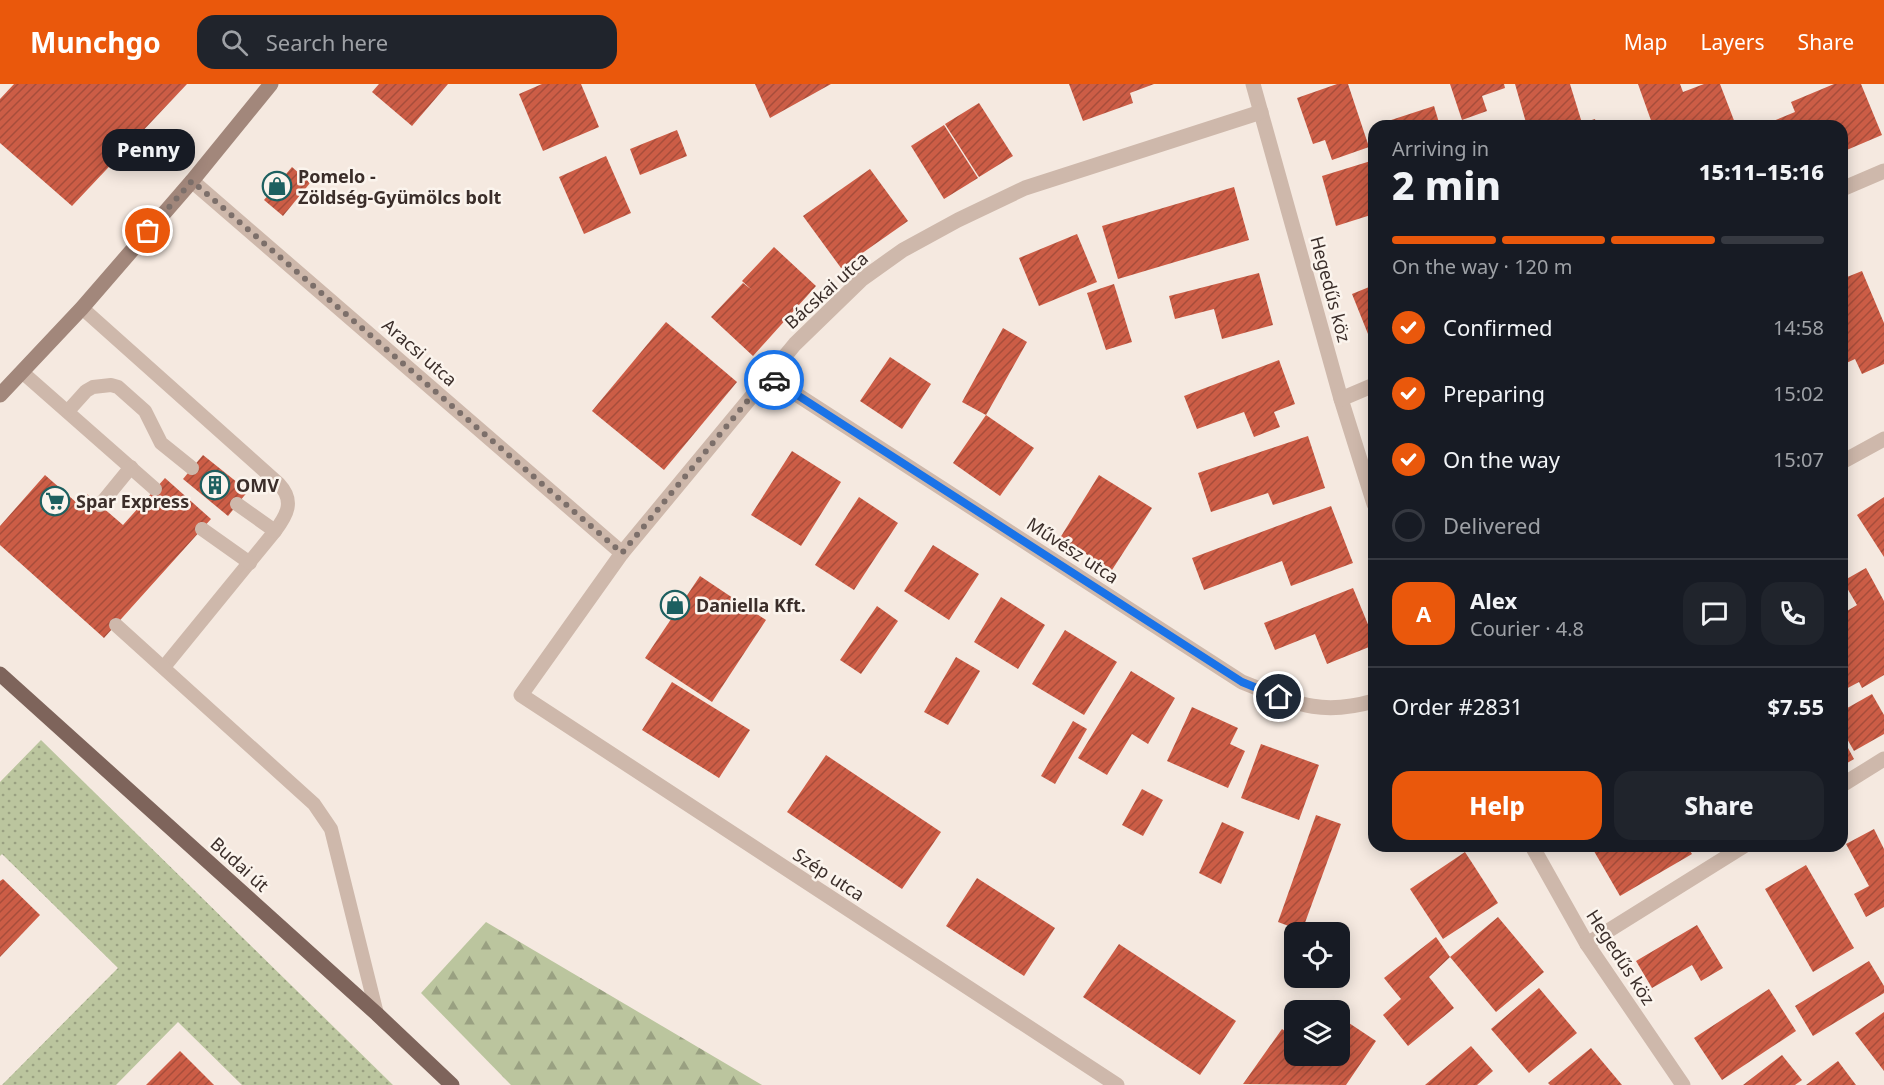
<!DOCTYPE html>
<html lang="en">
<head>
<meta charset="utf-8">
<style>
  :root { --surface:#171b24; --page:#20242c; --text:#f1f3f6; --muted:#9ea1a6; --line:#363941; --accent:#ea580c }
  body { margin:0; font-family:"Noto Sans",sans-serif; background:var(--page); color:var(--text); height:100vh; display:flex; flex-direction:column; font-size:22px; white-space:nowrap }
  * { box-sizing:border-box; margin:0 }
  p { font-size:20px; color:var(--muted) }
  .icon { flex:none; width:33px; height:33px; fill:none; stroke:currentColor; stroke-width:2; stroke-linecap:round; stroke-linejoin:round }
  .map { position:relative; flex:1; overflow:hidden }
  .details { position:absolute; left:1368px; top:36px; width:480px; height:732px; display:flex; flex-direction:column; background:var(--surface); border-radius:18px; box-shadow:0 3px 15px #0003 }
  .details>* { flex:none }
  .controls { position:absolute; left:1284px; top:838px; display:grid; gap:12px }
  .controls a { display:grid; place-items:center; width:66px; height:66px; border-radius:12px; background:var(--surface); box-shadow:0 3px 15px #0003; font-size:30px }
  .pin { position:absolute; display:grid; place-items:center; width:51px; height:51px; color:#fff; margin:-26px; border:3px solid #fff; border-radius:50%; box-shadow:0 2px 6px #0007 }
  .courier { position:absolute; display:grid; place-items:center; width:60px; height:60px; margin:-30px; border:4px solid #1a73e8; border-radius:50%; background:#fff; color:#222; box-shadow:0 2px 8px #0007 }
  .bubble { position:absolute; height:42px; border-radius:18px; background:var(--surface); box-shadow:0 3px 15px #0003; font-size:20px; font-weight:800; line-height:42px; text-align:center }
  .summary em { font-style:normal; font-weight:800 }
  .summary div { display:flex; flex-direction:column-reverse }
  .summary { display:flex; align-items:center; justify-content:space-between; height:102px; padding:0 24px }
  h1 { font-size:39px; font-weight:800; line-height:45px }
  .bar { display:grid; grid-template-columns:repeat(4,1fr); gap:9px 6px; align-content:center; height:72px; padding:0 24px }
  .bar i { height:8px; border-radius:4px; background:var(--line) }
  .bar .current { background:var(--accent) }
  .bar p { grid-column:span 4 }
  .line { display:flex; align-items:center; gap:15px; padding:0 24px; border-top:2px solid var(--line) }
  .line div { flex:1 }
  .round { display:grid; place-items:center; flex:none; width:63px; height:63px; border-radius:18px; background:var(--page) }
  ol { padding:0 24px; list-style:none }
  li { display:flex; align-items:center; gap:18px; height:66px }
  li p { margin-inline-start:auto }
  li .icon { padding:6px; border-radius:50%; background:var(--accent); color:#fff; stroke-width:4 }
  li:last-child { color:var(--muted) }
  li i { width:33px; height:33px; border:3px solid var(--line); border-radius:50% }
  .action { display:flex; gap:12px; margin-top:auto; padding:12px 24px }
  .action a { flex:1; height:69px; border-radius:18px; background:var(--accent); color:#fff; font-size:24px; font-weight:800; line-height:69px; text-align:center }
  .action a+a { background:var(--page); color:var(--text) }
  header { display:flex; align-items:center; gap:36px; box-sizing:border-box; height:84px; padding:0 30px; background:var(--accent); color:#fff }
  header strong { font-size:28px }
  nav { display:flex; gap:33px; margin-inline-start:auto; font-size:21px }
  .search { width:420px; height:54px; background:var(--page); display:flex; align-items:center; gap:15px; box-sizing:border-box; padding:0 21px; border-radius:18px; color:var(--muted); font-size:22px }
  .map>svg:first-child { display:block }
</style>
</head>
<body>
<header>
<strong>Munchgo</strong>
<div class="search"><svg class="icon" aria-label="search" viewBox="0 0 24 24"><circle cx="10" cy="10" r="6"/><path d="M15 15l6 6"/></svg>Search here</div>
<nav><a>Map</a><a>Layers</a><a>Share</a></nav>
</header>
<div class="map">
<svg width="1884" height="1001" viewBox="0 0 1884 1001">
  <defs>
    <pattern id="grass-dots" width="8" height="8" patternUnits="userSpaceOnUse" patternTransform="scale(1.5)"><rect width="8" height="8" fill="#bbc59e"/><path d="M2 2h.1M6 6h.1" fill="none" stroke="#99a081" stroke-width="1.8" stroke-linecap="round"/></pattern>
    <pattern id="forest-firs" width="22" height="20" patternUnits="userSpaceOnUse" patternTransform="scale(1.5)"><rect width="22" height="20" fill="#bbc59e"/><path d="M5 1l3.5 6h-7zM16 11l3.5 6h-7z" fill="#99a081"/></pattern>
    <pattern id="building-hatch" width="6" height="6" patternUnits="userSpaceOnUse" patternTransform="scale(1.5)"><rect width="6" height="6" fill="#cc5d46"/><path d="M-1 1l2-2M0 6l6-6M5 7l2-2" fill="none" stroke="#a74d3b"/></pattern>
  </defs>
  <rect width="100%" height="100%" fill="#f5e9e0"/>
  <path fill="url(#grass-dots)" d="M41,656L393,1001H242L178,938L116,1001H2L118,884L2,770L0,772V698Z"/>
  <path fill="url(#forest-firs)" d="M486,838L762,1001H511L421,909Z"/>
  <g fill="url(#building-hatch)">
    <path d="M14,0H187L72,122L0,59V15Z"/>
    <path d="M379,0H448L412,42L372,8Z"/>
    <path d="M542,0H581L599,43L543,67L519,10Z"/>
    <path d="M755,0H831L770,34Z"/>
    <path d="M1069,0H1154L1130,9L1133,19L1083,37Z"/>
    <path d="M1337,0H1348L1369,63L1332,76L1325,56L1313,60L1297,14Z"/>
    <path d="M1450,0H1504L1505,4L1482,12L1487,27L1462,36Z"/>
    <path d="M1515,0H1570L1582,39L1595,35L1597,42H1527Z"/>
    <path d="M1638,0H1680L1683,8L1704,0H1720L1735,39L1728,42H1653Z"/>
    <path d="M1834,0H1861L1882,51L1842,68V42H1761L1795,28L1791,18Z"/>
    <path d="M979,19L1013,72L979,93L945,40Z"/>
    <path d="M1434,22L1440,42H1387L1385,38Z"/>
    <path d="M944,41L978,94L944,115L911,62Z"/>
    <path d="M677,46L687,72L640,91L630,65Z"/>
    <path d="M606,72L631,129L584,150L559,93Z"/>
    <path d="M1374,76V130L1336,142L1322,92Z"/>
    <path d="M292,83L310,99L283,132L264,116Z"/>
    <path d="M870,85L908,137L841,184L803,132Z"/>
    <path d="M1234,103L1249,156L1118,195L1102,142Z"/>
    <path d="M1077,150L1097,198L1039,222L1019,174Z"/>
    <path d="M774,163L816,202L753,272L711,233L743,199L752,206L742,197Z"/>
    <path d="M1862,187L1884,239V280L1862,290L1855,275L1842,281V195Z"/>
    <path d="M1259,189L1273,241L1222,255L1214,225L1175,235L1169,212Z"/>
    <path d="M1114,200L1132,258L1106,266L1087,209Z"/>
    <path d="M1374,201V265L1352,210Z"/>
    <path d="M666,238L737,298L664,386L592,327Z"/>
    <path d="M1003,244L1027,258L986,331L962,318Z"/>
    <path d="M890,273L931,300L902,345L860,317Z"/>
    <path d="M1279,276L1295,320L1274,328L1280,343L1254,353L1244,328L1197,345L1184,312Z"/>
    <path d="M986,331L1034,364L1000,412L953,379Z"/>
    <path d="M1308,352L1325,404L1273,421L1268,409L1211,428L1198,389Z"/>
    <path d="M792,367L841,398L801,462L751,431Z"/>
    <path d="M203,371L248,407L228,432L183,395Z"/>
    <path d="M45,391L77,419L87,410L123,441L165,394L211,435L104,554L0,461V442Z"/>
    <path d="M1099,391L1152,424L1112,486L1060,454Z"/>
    <path d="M859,413L898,439L854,506L815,481Z"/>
    <path d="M1884,413V473L1857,431Z"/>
    <path d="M1331,422L1353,479L1291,502L1282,477L1204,506L1192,474Z"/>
    <path d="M933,461L979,490L949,536L904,507Z"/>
    <path d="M1866,484L1884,517V591L1862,604L1859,598L1842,607V530L1857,521L1843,497Z"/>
    <path d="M700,492L766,536L712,618L645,574Z"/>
    <path d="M1353,504L1374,555V561L1327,580L1315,550L1275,566L1264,539Z"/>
    <path d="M1001,513L1045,541L1018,585L974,558Z"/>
    <path d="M877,522L898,537L861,590L840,576Z"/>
    <path d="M1065,546L1117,578L1084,631L1032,600Z"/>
    <path d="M956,573L980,587L948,641L924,628Z"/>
    <path d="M1131,587L1175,614L1148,660L1132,650L1107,691L1078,674Z"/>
    <path d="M672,598L750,646L719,694L642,646Z"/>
    <path d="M1872,610L1884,631V650L1854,667L1842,646V627Z"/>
    <path d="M1192,623L1238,644L1230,660L1245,667L1228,704L1167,677Z"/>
    <path d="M1073,637L1087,645L1055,700L1041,692Z"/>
    <path d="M1842,653L1854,675L1842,682Z"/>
    <path d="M1261,660L1319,681L1299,736L1241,714Z"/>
    <path d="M826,671L941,748L902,805L787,728Z"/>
    <path d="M1142,705L1163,716L1143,752L1122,741Z"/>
    <path d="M1316,731L1341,740L1302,847L1278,838Z"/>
    <path d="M1222,738L1244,748L1221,800L1199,789Z"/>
    <path d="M1874,745L1884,765V823L1866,833L1854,810L1869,802L1846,760Z"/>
    <path d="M1591,762H1687L1692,770L1620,812Z"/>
    <path d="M1465,768L1498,819L1443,855L1410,805Z"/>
    <path d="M1806,781L1854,864L1813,888L1765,805Z"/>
    <path d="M977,794L1055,844L1024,892L946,842Z"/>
    <path d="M3,795L40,831L0,873V797Z"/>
    <path d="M1498,833L1544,888L1496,928L1450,873L1429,893L1454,924L1408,962L1383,931L1401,915L1384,894L1436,853L1450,873Z"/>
    <path d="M1697,841L1723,884L1701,897L1692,881L1652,904L1636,877Z"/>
    <path d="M1119,860L1236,937L1200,991L1083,913Z"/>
    <path d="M1869,877L1884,902V909L1813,952L1795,922Z"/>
    <path d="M1539,904L1577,949L1529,989L1491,945Z"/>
    <path d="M1769,905L1796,947L1722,996L1694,954Z"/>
    <path d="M1884,928V987L1855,949Z"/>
    <path d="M1340,933L1376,957L1346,1001L1243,1000L1282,945L1294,953V972H1340Z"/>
    <path d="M1471,962L1493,987L1477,1001H1425Z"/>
    <path d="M1591,964L1622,1001H1550L1548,999Z"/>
    <path d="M180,967L214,1001H146Z"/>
    <path d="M1782,971L1802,996L1795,1001H1743Z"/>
    <path d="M1838,977L1856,1001H1806Z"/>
  </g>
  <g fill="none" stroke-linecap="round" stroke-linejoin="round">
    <g stroke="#ceb8ab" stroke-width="14">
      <path d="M82,224L279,400C295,417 287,431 275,447L164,583"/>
      <path d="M22,288L155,405"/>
      <path d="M68,327L86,307L93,303L111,301L118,303L145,327L161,359L192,384"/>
      <path d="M237,420L275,447"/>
      <path d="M100,421L131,383"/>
      <path d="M202,445L250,479"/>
      <path d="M116,541L314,720L331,745L377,930"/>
    </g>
    <g stroke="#ceb8ab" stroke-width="15">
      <path d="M1253,0L1341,315L1374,420"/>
      <path d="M192,97L622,469"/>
      <path d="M1842,105L1884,87"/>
      <path d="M768,292L1242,598C1293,618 1318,633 1374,617"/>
      <path d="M1341,315L1374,301"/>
      <path d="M1842,378L1884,355"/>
      <path d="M1842,701L1884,675"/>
      <path d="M1532,762L1587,860L1683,1001"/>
      <path d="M1587,860L1744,762"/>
      <path d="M1117,1001L521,611L622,469L795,260L861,196L903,166L958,136L1025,104L1261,28"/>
    </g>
    <path stroke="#a2877b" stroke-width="15" d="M0,311L82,224L192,97L271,0"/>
    <path stroke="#7e645b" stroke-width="15" d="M0,590L377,930L452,1001"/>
  </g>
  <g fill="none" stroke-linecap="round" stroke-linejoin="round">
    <path stroke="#7c6f6a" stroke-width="6" stroke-dasharray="0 10.8" d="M148,147L192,97L622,469L768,292L774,296"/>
    <path stroke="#1a73e8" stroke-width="8" d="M774,296L1242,598L1279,613"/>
  </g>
  <defs>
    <g id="shop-ring" transform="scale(1.5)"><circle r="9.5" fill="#fbf4ed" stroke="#1d6060" stroke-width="1.5"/><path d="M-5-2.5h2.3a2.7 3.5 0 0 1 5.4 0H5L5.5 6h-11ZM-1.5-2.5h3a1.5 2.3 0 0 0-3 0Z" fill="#1d6060"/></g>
    <g id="building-ring" transform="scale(1.5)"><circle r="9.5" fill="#fbf4ed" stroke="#1d6060" stroke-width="1.5"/><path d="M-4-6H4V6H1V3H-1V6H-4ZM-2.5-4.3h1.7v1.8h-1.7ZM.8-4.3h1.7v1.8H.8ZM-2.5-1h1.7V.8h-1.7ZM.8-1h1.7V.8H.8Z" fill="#1d6060"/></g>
    <g id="supermarket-ring" transform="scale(1.5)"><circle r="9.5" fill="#fbf4ed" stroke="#1d6060" stroke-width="1.5"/><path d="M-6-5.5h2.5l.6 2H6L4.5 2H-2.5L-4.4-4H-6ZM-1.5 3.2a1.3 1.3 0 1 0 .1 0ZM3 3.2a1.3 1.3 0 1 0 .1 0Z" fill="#1d6060"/></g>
  </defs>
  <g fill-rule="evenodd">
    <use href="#shop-ring" x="277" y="102"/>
    <use href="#building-ring" x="215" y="401"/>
    <use href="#supermarket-ring" x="55" y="417"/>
    <use href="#shop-ring" x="675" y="521"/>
  </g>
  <g text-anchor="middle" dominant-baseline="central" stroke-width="5" stroke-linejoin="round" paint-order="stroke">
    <g font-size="18" font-weight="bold" fill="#3b2e2a" stroke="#fbf4ed" text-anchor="start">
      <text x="298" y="92">Pomelo -<tspan x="298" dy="21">Zöldség-Gyümölcs bolt</tspan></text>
      <text x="236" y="401">OMV</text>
      <text x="76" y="417">Spar Express</text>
      <text x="696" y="521">Daniella Kft.</text>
    </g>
    <g font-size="18" fill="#3b2e2a" stroke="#fbf4ed">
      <text transform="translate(1331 205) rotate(75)">Hegedűs köz</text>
      <text transform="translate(826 206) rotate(-42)">Bácskai utca</text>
      <text transform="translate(420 268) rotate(41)">Aracsi utca</text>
      <text transform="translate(1073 466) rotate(33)">Művész utca</text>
      <text transform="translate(240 780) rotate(42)">Budai út</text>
      <text transform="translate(829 790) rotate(33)">Szép utca</text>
      <text transform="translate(1621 873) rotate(57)">Hegedűs köz</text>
    </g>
  </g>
</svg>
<div class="controls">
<a><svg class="icon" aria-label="locate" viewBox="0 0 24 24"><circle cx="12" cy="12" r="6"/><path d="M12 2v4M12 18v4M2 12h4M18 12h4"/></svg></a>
<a><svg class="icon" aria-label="layers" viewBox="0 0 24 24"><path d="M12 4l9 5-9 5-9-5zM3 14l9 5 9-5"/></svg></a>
</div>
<div class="pin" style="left:148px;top:147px;background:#ea580c"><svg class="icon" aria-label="bag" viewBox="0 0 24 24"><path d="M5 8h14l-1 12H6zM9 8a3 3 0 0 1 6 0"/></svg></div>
<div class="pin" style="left:1279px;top:613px;background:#1f2937"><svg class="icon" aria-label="home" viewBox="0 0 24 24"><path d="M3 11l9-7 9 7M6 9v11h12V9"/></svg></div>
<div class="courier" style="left:774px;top:296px"><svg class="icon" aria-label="car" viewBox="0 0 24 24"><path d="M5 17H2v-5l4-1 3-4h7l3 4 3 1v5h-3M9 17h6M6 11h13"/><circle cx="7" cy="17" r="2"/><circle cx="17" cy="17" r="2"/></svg></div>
<div class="bubble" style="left:102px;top:45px;width:93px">Penny</div>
<section class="details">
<div class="summary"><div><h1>2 min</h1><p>Arriving in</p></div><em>15:11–15:16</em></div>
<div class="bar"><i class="current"></i><i class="current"></i><i class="current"></i><i></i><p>On the way · 120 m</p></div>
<ol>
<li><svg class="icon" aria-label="check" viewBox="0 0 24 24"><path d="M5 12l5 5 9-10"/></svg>Confirmed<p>14:58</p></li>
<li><svg class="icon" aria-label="check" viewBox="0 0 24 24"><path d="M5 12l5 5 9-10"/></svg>Preparing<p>15:02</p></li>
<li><svg class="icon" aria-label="check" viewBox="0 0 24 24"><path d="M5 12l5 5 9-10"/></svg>On the way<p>15:07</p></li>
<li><i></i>Delivered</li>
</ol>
<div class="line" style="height:108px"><b class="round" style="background:var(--accent);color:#fff">A</b><div><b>Alex</b><p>Courier · 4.8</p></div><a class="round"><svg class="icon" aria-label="chat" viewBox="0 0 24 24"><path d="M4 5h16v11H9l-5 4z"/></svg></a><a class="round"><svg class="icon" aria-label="phone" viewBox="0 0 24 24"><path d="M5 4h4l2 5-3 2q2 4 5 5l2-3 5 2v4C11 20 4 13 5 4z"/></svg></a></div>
<div class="line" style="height:78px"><div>Order #2831</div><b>$7.55</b></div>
<div class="action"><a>Help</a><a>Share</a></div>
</section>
</div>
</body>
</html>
